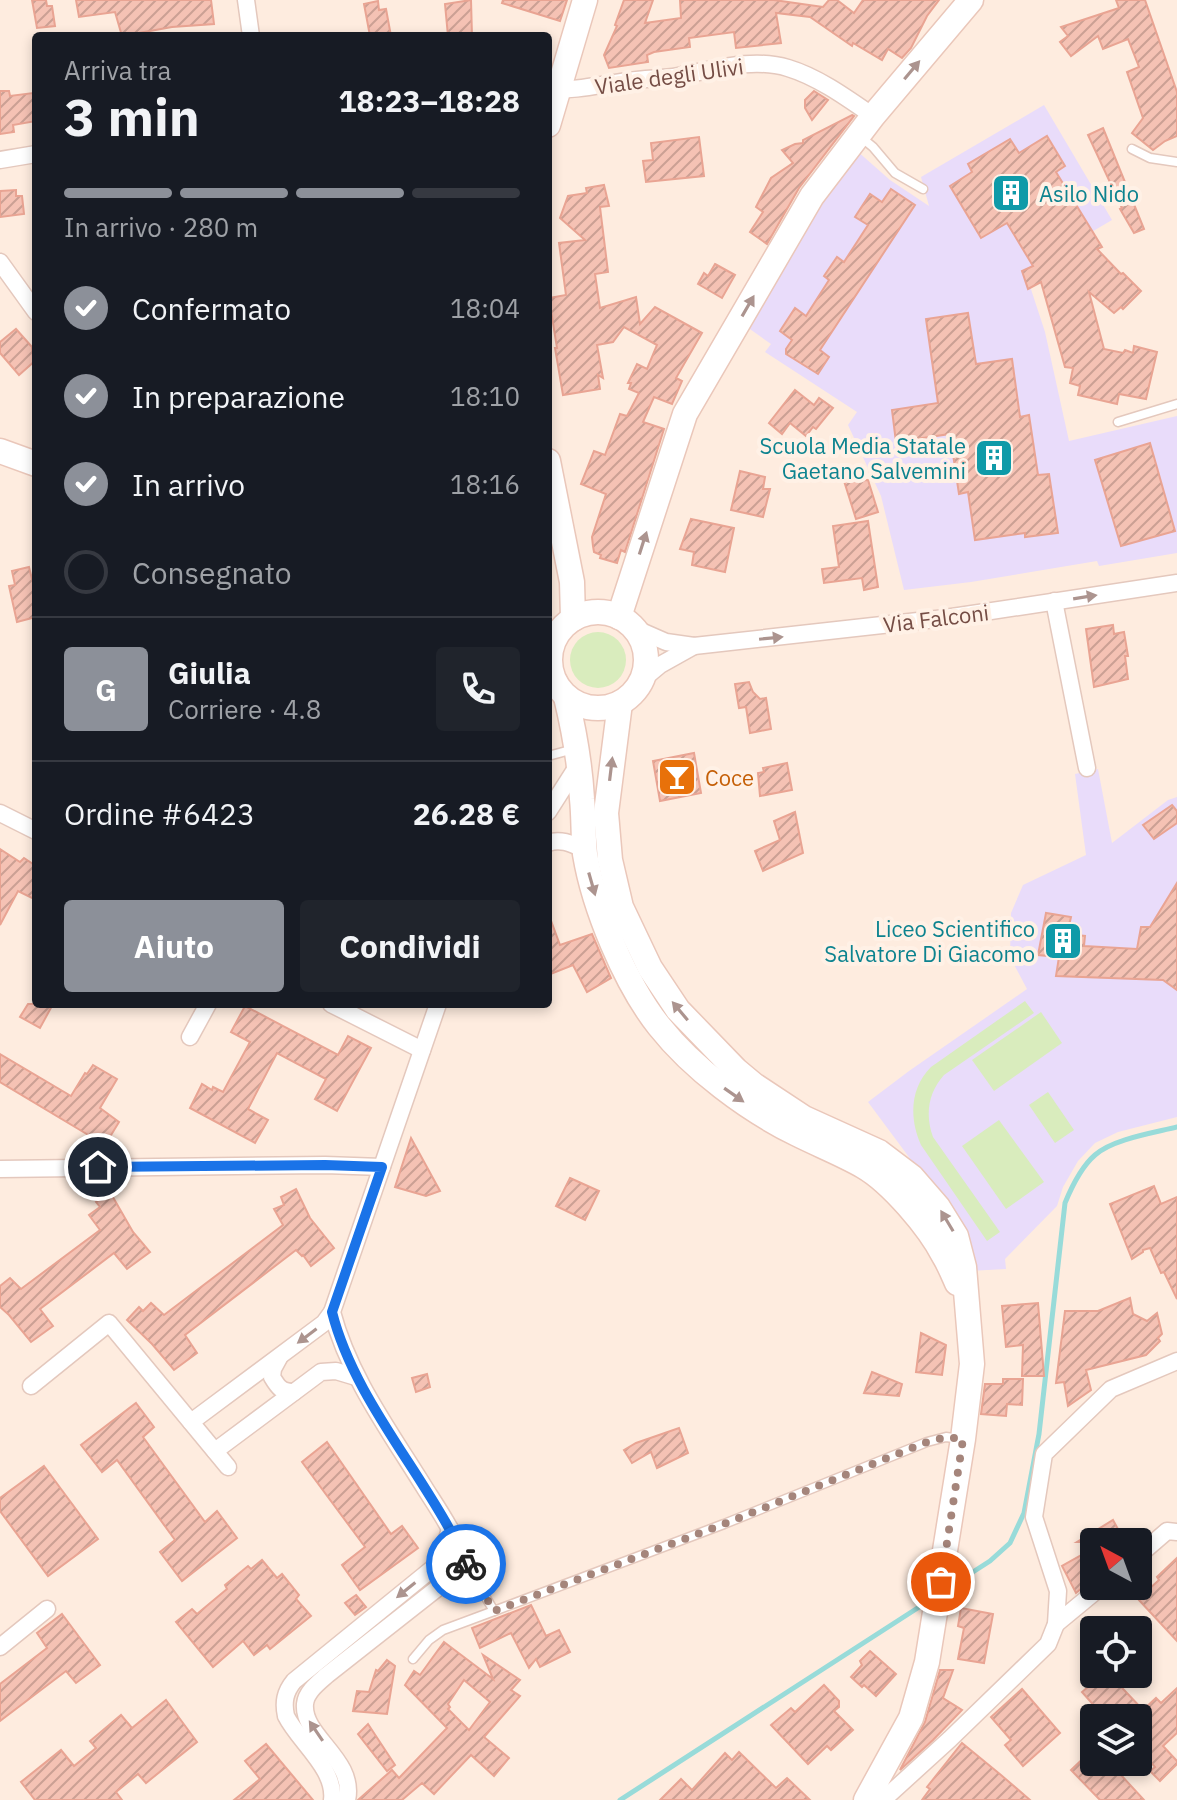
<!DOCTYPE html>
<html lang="it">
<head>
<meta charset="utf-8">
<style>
  :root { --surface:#171b24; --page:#20242c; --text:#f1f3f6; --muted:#9ea1a6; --line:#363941; --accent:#8c9099 }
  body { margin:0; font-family:"IBM Plex Sans",sans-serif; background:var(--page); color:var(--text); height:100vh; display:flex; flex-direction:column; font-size:30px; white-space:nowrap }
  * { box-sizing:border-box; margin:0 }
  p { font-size:26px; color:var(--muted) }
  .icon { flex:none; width:44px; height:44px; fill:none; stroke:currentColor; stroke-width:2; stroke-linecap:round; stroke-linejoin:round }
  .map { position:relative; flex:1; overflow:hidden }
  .drawer { position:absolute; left:32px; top:32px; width:520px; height:976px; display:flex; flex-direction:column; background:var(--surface); border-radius:8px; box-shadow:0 4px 12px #0003 }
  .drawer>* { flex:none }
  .needle { width:52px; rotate:319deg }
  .buttons { position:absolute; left:1080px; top:1528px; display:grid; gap:16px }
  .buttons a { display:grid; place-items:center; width:72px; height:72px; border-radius:8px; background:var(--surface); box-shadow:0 4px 12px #0003; font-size:40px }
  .pin { position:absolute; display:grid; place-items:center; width:68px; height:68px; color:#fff; margin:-34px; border:4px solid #fff; border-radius:50%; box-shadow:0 2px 8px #0007 }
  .courier { position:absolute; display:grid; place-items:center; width:80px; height:80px; margin:-40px; border:6px solid #1a73e8; border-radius:50%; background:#fff; color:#222; box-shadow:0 2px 10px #0007 }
  .overview em { font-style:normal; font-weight:800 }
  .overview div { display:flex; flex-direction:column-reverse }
  .overview { display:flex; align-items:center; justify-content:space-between; height:136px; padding:0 32px }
  h1 { font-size:52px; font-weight:800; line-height:60px }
  .bar { display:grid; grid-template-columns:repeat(4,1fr); gap:12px 8px; align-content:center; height:96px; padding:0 32px }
  .bar i { height:10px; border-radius:6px; background:var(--line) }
  .bar .on { background:var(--accent) }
  .bar p { grid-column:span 4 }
  .line { display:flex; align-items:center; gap:20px; padding:0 32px; border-top:2px solid var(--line) }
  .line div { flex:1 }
  .round { display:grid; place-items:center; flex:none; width:84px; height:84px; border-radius:8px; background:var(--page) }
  ol { padding:0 32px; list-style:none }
  li { display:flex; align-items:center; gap:24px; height:88px }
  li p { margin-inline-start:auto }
  li .icon { padding:8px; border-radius:50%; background:var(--accent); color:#fff; stroke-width:4 }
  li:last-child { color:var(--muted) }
  li i { width:44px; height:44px; border:4px solid var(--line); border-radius:50% }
  .cta { display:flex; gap:16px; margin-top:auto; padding:16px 32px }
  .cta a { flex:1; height:92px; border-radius:8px; background:var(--accent); color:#fff; font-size:32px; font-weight:800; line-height:92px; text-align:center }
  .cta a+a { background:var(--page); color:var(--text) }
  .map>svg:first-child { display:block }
</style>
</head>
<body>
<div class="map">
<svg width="1177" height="1800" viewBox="0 0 1177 1800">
  <defs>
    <pattern id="building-hatch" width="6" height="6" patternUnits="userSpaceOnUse" patternTransform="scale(2)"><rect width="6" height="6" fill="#f5c2b4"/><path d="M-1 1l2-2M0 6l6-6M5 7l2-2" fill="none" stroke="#cba094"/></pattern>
  </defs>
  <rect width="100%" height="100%" fill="#feecdf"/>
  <g fill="#e9dcfa">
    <path d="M1044,105L1112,220L1025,271L1045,332L1069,441L1177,416V553L1099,566L1097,561L971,582L904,590L881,496L848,425L857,412L765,352L771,344L747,327L801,236L856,150L890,180L929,206L921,177Z"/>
    <path d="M1098,769L1112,843L1168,800L1177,797V1117L1118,1132L1095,1143L1078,1161L1063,1187L1057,1206L1005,1259L1006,1269L969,1271L923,1176L868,1102L909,1071L1027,989L1010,957L1011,913L1023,885L1086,855L1075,774Z"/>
  </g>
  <g fill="#d9ecbd">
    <circle cx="598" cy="660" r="28"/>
    <path d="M1025,1001L1034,1013L944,1075C928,1093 925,1115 933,1137L1000,1232L987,1241L921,1145C909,1118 910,1088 931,1067Z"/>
    <path d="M1041,1012L1062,1043L994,1091L972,1060Z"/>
    <path d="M1048,1092L1074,1130L1055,1143L1029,1105Z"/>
    <path d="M999,1120L1044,1182L1006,1209L962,1146Z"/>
  </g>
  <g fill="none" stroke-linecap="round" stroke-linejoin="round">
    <g stroke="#98dbd9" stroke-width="5">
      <path d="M948,1588L990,1561L1010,1543L1024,1513L1039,1434L1065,1203C1072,1186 1081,1167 1095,1155C1113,1139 1153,1133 1177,1127"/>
      <path d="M620,1800L930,1600"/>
    </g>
  </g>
  <g fill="url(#building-hatch)" stroke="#e9a493" stroke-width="2" fill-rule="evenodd">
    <path d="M32,0H46L47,6H52L55,26L37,28Z"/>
    <path d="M76,0H211L214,24L172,27L122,36L115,12L79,17Z"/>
    <path d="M471,0L472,36H448L445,4Z"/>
    <path d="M503,0H567L560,21L502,3Z"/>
    <path d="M624,0H653L645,23L681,18L680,0H774L823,7L829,0H837L854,13L863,0H939L927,16L911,48L902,58L888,49L882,60L853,43L852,46L810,17L776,13L781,43L736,48L734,32L689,38L690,47L654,52L647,55L648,62L609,68L604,55L617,26L615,25Z"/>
    <path d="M1116,0H1145L1177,92V136L1165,141L1153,150L1132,133L1143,118L1127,72L1139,67L1128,39L1103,49L1098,36L1071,56L1060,42L1068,36L1061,27L1119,8Z"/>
    <path d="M378,1L379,10L386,9L391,36H370L364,4Z"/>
    <path d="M0,91H9L10,96L33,93L36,121L13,125L14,132L0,134Z"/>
    <path d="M814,91L828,100L812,120L805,108V100Z"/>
    <path d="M852,115L854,116L799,188L767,244L750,232L763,212L756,207L771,178L793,163L782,150L795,144L803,143V140Z"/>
    <path d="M1103,128L1144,229L1134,233L1120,209L1122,208L1088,135Z"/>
    <path d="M1047,136L1065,166L1056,172L1102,247L1097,249L1121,274L1123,273L1141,291L1123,309L1121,307L1114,313L1089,292L1104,349L1123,353L1125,350L1133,353L1134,346L1157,352L1146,399L1119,394L1117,404L1078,395L1080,386L1070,383L1073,368L1065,367L1041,282L1028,289L1022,271L1033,266L1007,223L981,238L950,186L972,172L968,164L1010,139L1019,153Z"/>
    <path d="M699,137L704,176L646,182L643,161L653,160L651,143Z"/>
    <path d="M604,185L609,206L600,207L608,272L595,274L600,308L636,297L640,324L655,307L702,333L676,378L682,381L672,404L654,397L643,422L664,429L625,552L621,550L617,563L600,558L601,555L594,552L593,546L592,537L606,494L581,484L594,451L605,455L620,414L627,416L639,393L629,389L631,383H628L637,364L647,369L657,345L624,327L613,342L597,345L603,378L598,375L600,389L563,395L555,348H557L549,298L566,295L559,243L585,240L560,218L568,196L587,193L586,188Z"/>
    <path d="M891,189L915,205L820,350L829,357L818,374L786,354V349L792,340L780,331L795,308L806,316L829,280L824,276L837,257L844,262L868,225L855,217L870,194L882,202Z"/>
    <path d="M16,190V196H22L24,214L0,217V191Z"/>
    <path d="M715,264L735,275L722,298L698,284L704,273L708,276Z"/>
    <path d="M968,313L976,364L1012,359L1020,417L1029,415L1038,475L1049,474L1058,533L1025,537V533L975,540L968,492L959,494L950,434L896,442L892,410L938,403L926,319Z"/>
    <path d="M16,329L32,347L33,357L36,360L19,375L0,353V342Z"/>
    <path d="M795,390L814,405L819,398L833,408L816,429L813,427L806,436L790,423L782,434L769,423Z"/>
    <path d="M1150,443L1175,531L1121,546L1095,460Z"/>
    <path d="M740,471L765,477L763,489H770L763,517L731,510Z"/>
    <path d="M868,480L878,512L856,519L844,481Z"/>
    <path d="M691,519L734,528L725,572L692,565L694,552L680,549Z"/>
    <path d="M868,521L878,587L864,590L862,578L824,583L822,569L839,567L833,526Z"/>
    <path d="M29,567L33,583L36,582V617L17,622L9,586L15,585L12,571Z"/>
    <path d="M1113,625L1114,634L1124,632L1128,656H1125L1128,679L1094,687L1086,629Z"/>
    <path d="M749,682L753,692L760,699L766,698L771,729L750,733L746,707L739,708L735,684Z"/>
    <path d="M694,753L701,793L660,801L653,761Z"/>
    <path d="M787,763L792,790L760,796L758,773L764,772L763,768Z"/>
    <path d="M1172,805L1177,811V823L1154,839L1143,825Z"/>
    <path d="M795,812L803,853L763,871L755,851L780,840L774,821Z"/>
    <path d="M0,849L20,862L24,858L36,866V900L18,891L0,925Z"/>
    <path d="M1177,883V990L1163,980L1056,976L1059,957L1038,955L1046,913L1071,917L1067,934L1085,936L1084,946L1137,949L1141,927H1150Z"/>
    <path d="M548,918H550L560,945L592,934L611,978L587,992L573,965L548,975Z"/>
    <path d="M28,1004H53L40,1028L20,1017Z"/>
    <path d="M245,1006L338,1055L348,1036L371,1048L337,1111L315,1099L326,1079L277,1053L248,1109L268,1120L255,1143L190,1108L202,1084L212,1090L213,1087L223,1092L250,1042L231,1032Z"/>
    <path d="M0,1054L71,1096L85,1073L87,1074L93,1065L117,1079L100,1108L119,1122L105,1145L0,1082Z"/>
    <path d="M411,1138L440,1191L426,1196L395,1187Z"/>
    <path d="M570,1178L599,1191L585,1220L556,1206Z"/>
    <path d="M1154,1186L1161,1204L1177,1197V1299L1164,1272L1161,1273L1150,1248L1143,1250V1252L1132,1259L1110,1204Z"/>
    <path d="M296,1189L310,1218L334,1248L311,1266L303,1255L302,1256L296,1250L185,1335L197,1353L174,1370L152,1344L127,1320L139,1307L143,1311L151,1303L164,1315L283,1225L274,1209L284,1205L281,1197Z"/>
    <path d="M110,1192L133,1232L150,1252L127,1269L114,1253L40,1309L53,1326L31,1342L9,1315L0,1307V1286L10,1278L21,1289L100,1230L89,1215L100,1207L96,1202Z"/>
    <path d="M1130,1298L1133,1314L1147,1321L1157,1313L1162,1334L1158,1338L1160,1341L1146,1355L1086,1370L1091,1390L1068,1406L1064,1382L1056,1383L1065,1311H1098Z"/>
    <path d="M1038,1303L1044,1376H1022L1023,1345L1006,1347L1002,1306Z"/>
    <path d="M921,1333L946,1345L942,1375L916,1372Z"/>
    <path d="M872,1372L902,1384L899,1396L864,1393Z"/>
    <path d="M427,1374L430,1387L416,1392L412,1378Z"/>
    <path d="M1003,1379H1023L1022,1405L1007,1404L1006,1416L981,1414L985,1384H1003Z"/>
    <path d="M136,1403L154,1427L143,1437L205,1522L217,1511L237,1538L182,1581L160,1552L175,1540L117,1460L102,1472L81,1445Z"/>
    <path d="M679,1428L688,1453L657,1468L651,1452L632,1463L624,1450L636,1443Z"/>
    <path d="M327,1442L391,1534L402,1526L418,1548L360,1590L342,1565L365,1547L302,1462Z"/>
    <path d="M44,1466L98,1539L48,1576L0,1511V1498Z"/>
    <path d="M1113,1520L1125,1542H1077Z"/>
    <path d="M1094,1548V1578L1076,1593L1062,1566Z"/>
    <path d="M1177,1558V1641L1138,1599L1159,1580L1157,1577Z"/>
    <path d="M262,1560L277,1578L282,1574L299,1595L296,1599L311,1616L270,1649L267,1645L254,1655L243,1641L213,1667L176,1622L192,1609L197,1614L227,1589L225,1585L248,1566L251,1569Z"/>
    <path d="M356,1595L366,1607L355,1615L345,1603Z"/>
    <path d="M531,1605L546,1636L559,1630L570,1652L540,1667L536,1659L529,1668L511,1633L480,1648L472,1628Z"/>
    <path d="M961,1608L993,1614L984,1663L958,1659L964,1628L958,1626Z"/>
    <path d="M62,1614L100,1665L76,1683L66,1671L0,1721V1684L47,1648L37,1633Z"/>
    <path d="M444,1642L493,1679L483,1655L520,1680L511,1690L520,1696L484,1737L509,1758L494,1776L471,1755L434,1794L422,1783L402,1800H358L392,1770L399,1778L447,1728L405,1685L414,1671L420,1675ZM464,1680L490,1702L469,1730L448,1709L450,1707L448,1704Z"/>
    <path d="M870,1651L896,1674L876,1696L864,1685L862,1687L851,1677L862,1665L860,1661Z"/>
    <path d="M387,1660L395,1666L387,1714L353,1711L357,1691L369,1692L376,1670L378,1671Z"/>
    <path d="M940,1670H953L943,1698L962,1710L933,1740L900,1770L925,1722Z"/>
    <path d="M1103,1674H1109L1143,1710L1156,1698L1161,1703L1177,1688V1733L1163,1746L1177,1761V1764L1160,1781L1150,1771L1155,1767L1138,1747V1718H1105L1082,1692Z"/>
    <path d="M824,1685L839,1701V1707L834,1711L853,1730L831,1750L827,1746L808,1764L771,1725L791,1708L795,1712Z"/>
    <path d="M1022,1689L1060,1733L1023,1766L1005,1745L1011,1740L991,1717Z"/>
    <path d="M166,1700L197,1742L146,1783L138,1774L116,1792L122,1800H35L21,1782L61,1750L74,1766L96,1748L90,1741L121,1715L132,1728Z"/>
    <path d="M368,1724L395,1765L387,1771L358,1734Z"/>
    <path d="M962,1743L1001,1775L1030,1800H922L930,1789L927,1787Z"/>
    <path d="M266,1744L313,1800H234L260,1779L245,1761Z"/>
    <path d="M1094,1748V1762H1109L1144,1800H1100L1071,1770Z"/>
    <path d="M739,1752L776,1788L787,1778L810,1800H660L681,1779L692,1790L725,1753L732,1760Z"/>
  </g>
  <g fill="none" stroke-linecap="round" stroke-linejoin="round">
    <g stroke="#e4c8bd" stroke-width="11">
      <g id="lane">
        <path d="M862,138L873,147L895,173L923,189"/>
        <path d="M1132,149L1150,158L1177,162"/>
        <path d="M1118,422L1177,404"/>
        <path d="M548,756L574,749"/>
        <path d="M464,1561L494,1611L724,1524L927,1442L946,1437L961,1439"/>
        <path d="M413,1659L429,1640L443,1630L494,1611"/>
      </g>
    </g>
    <g stroke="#e4c8bd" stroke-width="19">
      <g id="street">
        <path d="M246,0L251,36"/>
        <path d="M550,89C577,91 602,84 629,81C645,78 662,79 678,76C713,70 752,57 788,68C818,77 847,98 873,116"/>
        <path d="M0,160L36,154"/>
        <path d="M0,262L36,312"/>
        <path d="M1054,601L1087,768"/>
        <path d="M634,628L666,642L694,646L945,618L1177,583"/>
        <path d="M642,680L660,665L694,646"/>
        <path d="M548,812L578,765"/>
        <path d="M0,813L36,831"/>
        <path d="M548,843C561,838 572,844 585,850"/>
        <path d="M331,1004L422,1050"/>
        <path d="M190,1037L208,1004"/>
        <path d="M0,1169L325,1165L382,1167"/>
        <path d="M279,1358L273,1369L272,1377C278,1387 281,1392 294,1392"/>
        <path d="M31,1386L109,1323L228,1467"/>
        <path d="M191,1422L324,1323L332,1312"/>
        <path d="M215,1451L321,1372L336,1371L356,1377"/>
        <path d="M1138,1556L1167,1531L1177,1532"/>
        <path d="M1056,1624L1102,1586"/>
        <path d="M0,1647L47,1609"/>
        <path d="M332,1800C336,1769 299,1742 286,1716C283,1702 285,1692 294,1681L433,1568L443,1552L450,1529"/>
        <path d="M347,1800C356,1759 302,1737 305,1704C306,1692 318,1683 327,1675L449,1579L463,1560C456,1535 440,1512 426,1490C391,1433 349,1377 332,1312L438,1004"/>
        <path d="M883,1800L950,1739L1048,1644L1056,1624L1058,1591L1034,1517L1044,1454L1111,1389L1177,1361"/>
      </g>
    </g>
    <g stroke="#eac7ba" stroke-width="27">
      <g id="secondary">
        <path d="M548,125L585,0"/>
        <path d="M0,451L36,464"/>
        <path d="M548,461L572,582L573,619"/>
        <circle cx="598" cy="660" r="48"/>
        <path d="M619,617L685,414L812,196L873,116L971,0"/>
        <path d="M566,697C574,730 580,764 582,799C584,817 583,836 585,854C594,908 625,983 659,1026C693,1069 748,1110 797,1134C819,1145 842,1154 863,1166C891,1182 929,1227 944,1256C949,1264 953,1274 957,1283"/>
        <path d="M620,703L606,813L610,860L621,907L650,968L678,1010L736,1070L754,1085L804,1118L879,1152L912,1177L938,1207L956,1236L964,1267L972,1364L963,1439L927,1662L911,1718L866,1800"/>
      </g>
    </g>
    <use href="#lane" stroke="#fff" stroke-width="8"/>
    <use href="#street" stroke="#fff" stroke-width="16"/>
    <use href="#secondary" stroke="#fff" stroke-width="24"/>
  </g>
  <defs><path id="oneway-solid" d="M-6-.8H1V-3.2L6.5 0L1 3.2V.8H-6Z" transform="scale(2)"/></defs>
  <g fill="#ac948f">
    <use href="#oneway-solid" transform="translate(912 70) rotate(-50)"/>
    <use href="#oneway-solid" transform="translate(748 306) rotate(-60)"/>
    <use href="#oneway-solid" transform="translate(643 543) rotate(-72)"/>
    <use href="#oneway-solid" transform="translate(1085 597) rotate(-9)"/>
    <use href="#oneway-solid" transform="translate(771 638) rotate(-6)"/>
    <use href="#oneway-solid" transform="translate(611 769) rotate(-83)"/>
    <use href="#oneway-solid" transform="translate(592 884) rotate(74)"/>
    <use href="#oneway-solid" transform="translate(680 1011) rotate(-130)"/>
    <use href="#oneway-solid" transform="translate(734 1095) rotate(35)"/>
    <use href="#oneway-solid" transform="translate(947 1221) rotate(-121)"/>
    <use href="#oneway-solid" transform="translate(307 1336) rotate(143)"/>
    <use href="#oneway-solid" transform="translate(406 1590) rotate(141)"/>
    <use href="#oneway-solid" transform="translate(316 1731) rotate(-124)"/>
  </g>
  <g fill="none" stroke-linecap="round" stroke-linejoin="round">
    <path stroke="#a5857b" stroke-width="8" stroke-dasharray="0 14.4" d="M466,1564L494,1611L724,1524L927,1442L946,1437L963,1439L941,1582"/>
    <path stroke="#1a73e8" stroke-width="10" d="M98,1167L325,1165L382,1167L332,1312C352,1391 411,1459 450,1530C457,1541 460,1553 466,1564"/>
  </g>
  <defs>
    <g id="building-square" transform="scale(2)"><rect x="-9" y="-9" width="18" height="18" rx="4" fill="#0f9aa8" stroke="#fff1e6"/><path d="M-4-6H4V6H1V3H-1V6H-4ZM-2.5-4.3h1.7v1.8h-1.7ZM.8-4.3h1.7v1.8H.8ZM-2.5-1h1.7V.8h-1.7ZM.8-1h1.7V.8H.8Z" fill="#fff"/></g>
    <g id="bar-square" transform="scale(2)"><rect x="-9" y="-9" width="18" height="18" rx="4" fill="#e8710a" stroke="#fff1e6"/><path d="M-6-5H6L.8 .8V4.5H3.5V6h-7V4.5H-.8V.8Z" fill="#fff"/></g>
  </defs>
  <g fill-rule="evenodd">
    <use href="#building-square" x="1011" y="193"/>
    <use href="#building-square" x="994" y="458"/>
    <use href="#bar-square" x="677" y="777"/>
    <use href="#building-square" x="1063" y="941"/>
  </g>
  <g text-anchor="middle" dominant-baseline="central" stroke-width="8" stroke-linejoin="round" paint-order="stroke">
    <g font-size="22" fill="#754d45" stroke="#fff1e6">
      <text transform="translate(669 76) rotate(-8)">Viale degli Ulivi</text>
      <text transform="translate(936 618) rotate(-7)">Via Falconi</text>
    </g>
    <g font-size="22" fill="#0d838f" stroke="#fff1e6" text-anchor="end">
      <text x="1039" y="193" text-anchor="start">Asilo Nido</text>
      <text x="966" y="445">Scuola Media Statale<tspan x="966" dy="25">Gaetano Salvemini</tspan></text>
      <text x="1035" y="928">Liceo Scientifico<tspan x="1035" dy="25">Salvatore Di Giacomo</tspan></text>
    </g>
    <g font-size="22" fill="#c56008" stroke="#fff1e6" text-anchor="start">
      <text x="705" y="777">Coce</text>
    </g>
  </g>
</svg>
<div class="buttons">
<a><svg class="needle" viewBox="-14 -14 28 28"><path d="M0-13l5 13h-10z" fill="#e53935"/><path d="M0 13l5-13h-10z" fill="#9ea1a6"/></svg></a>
<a><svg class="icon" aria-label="locate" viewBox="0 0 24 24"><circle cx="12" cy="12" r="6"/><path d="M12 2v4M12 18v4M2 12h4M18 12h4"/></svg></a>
<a><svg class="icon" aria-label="layers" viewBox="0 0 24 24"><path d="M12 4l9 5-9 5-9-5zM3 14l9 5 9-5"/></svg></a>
</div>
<div class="pin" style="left:941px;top:1582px;background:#ea580c"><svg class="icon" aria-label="bag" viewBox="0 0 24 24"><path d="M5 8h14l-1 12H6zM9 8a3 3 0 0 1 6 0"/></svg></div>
<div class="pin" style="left:98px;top:1167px;background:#1f2937"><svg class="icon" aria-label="home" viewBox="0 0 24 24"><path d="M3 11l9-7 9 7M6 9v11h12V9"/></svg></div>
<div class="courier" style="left:466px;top:1564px"><svg class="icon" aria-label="bike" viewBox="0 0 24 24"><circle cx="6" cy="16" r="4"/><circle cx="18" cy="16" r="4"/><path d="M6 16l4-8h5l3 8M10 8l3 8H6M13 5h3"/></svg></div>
<section class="drawer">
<div class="overview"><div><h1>3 min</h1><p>Arriva tra</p></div><em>18:23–18:28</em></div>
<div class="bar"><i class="on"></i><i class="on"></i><i class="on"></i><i></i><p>In arrivo · 280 m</p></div>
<ol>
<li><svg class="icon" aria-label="check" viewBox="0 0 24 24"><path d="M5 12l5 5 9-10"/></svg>Confermato<p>18:04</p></li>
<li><svg class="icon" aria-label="check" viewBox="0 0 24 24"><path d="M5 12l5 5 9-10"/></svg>In preparazione<p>18:10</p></li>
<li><svg class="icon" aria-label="check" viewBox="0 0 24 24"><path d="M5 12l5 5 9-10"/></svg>In arrivo<p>18:16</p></li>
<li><i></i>Consegnato</li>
</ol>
<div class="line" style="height:144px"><b class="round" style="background:var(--accent);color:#fff">G</b><div><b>Giulia</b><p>Corriere · 4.8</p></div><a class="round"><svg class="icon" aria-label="phone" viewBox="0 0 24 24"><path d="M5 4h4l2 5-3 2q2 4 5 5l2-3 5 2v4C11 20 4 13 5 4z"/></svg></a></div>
<div class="line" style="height:104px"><div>Ordine #6423</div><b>26.28 €</b></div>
<div class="cta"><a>Aiuto</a><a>Condividi</a></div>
</section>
</div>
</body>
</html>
